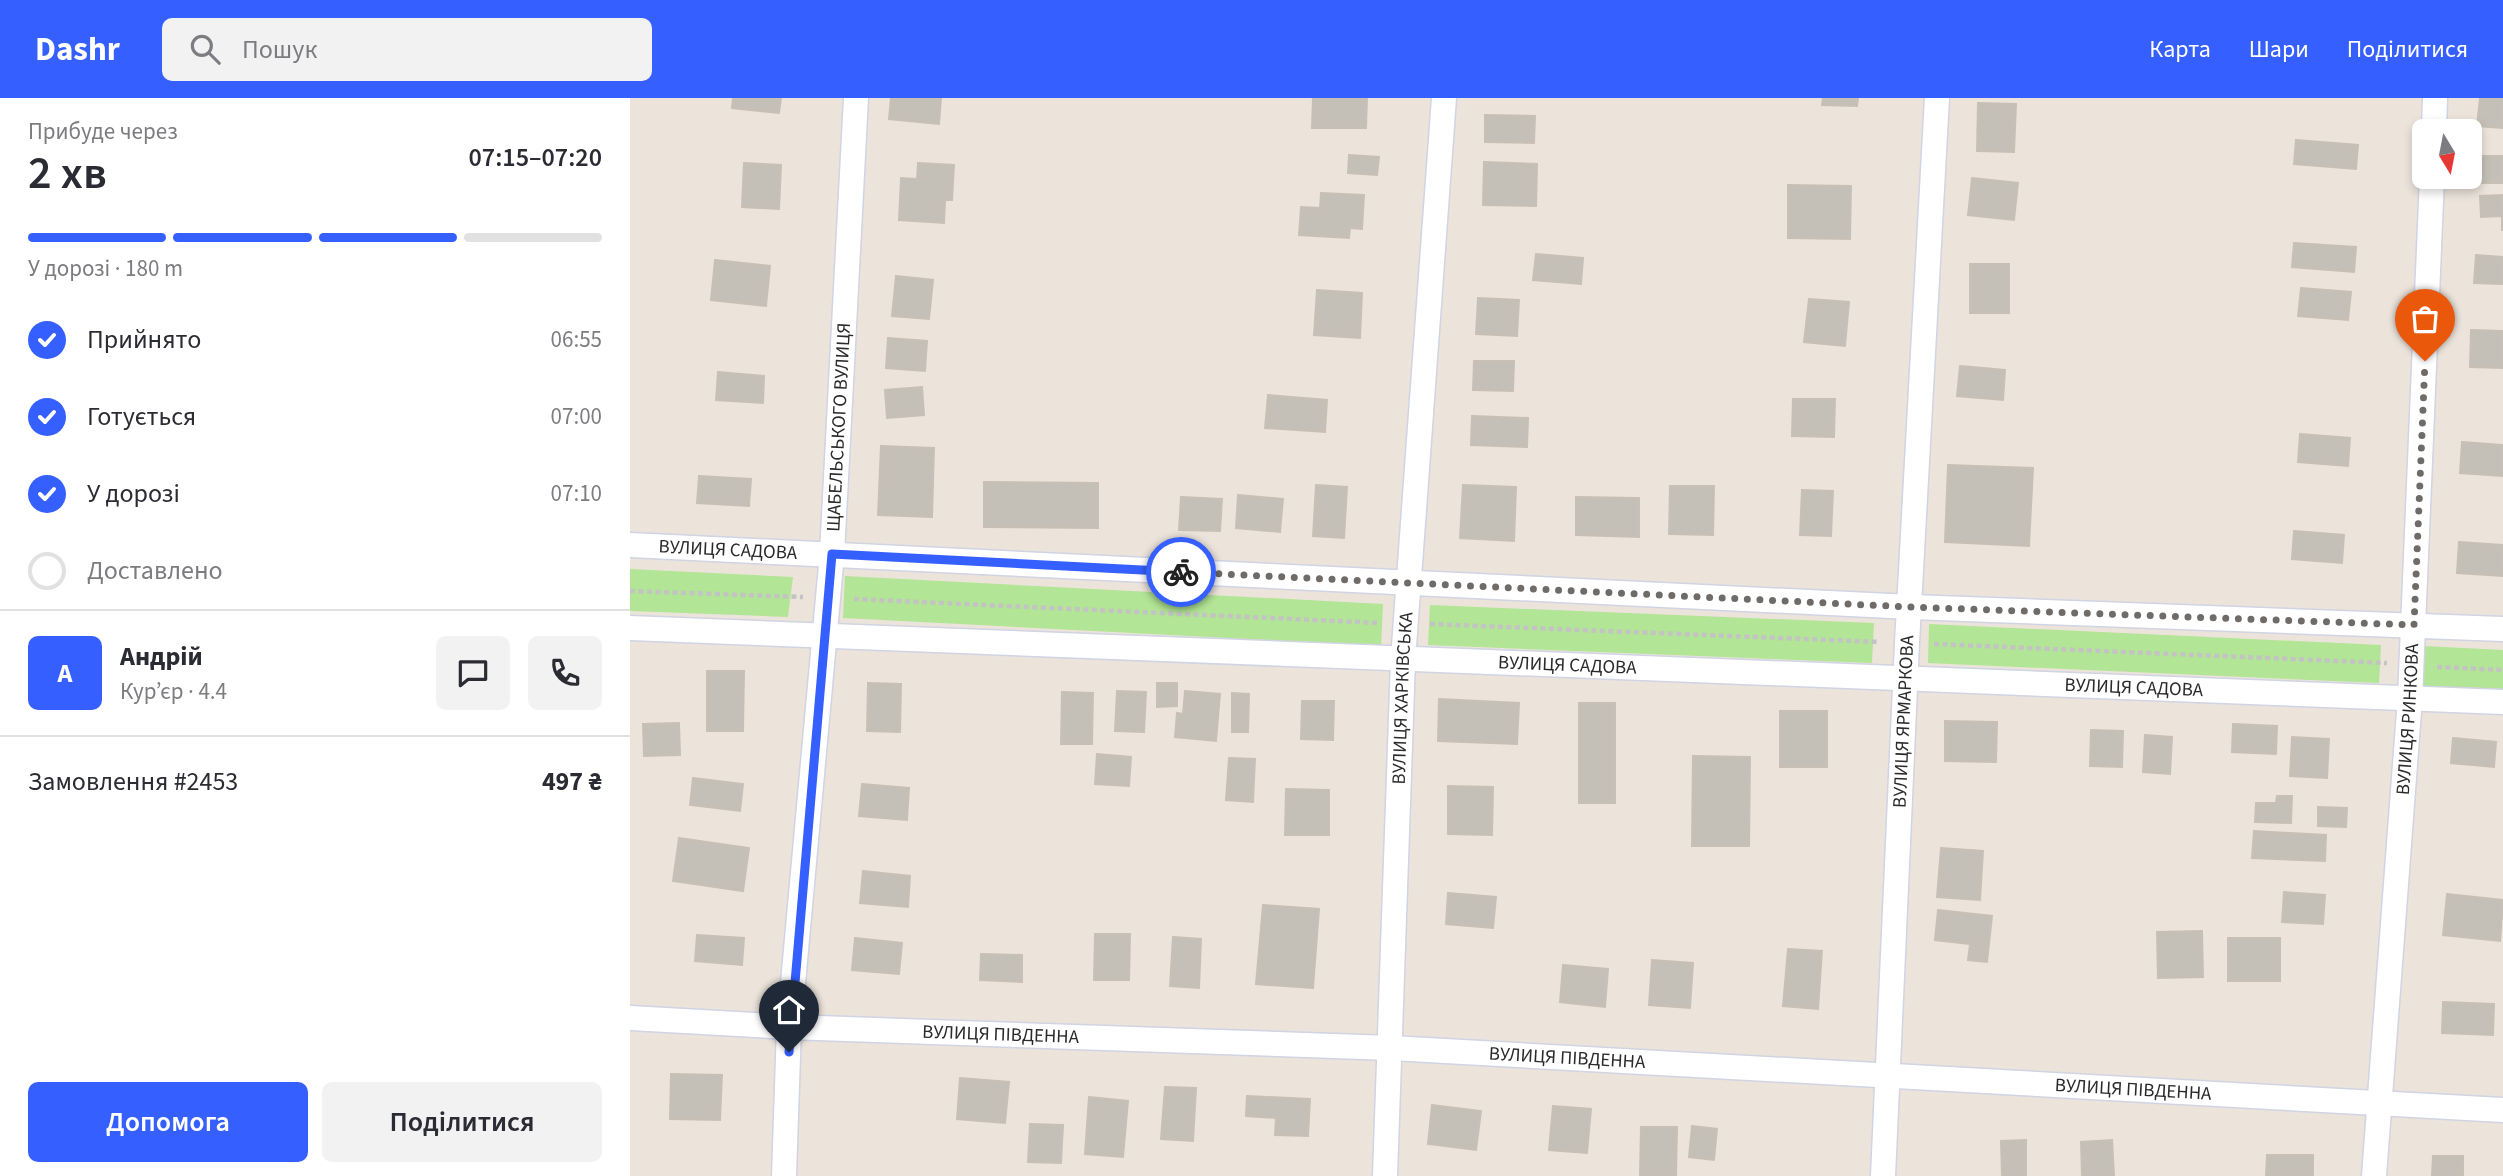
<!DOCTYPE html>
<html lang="uk">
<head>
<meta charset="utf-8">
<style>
  :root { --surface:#fff; --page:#f2f2f3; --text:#2b2b33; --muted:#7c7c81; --line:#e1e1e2; --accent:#3560ff }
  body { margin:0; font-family:"Source Sans 3",sans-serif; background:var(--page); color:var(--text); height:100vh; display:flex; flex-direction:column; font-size:26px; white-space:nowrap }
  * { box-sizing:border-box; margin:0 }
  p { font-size:23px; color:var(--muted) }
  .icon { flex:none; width:38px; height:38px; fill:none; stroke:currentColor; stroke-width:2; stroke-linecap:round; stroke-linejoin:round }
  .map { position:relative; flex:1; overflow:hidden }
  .panel { display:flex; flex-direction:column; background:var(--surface); width:630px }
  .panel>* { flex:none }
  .needle { width:46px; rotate:170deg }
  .buttons { position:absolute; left:1782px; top:21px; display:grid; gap:14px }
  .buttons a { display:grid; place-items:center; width:70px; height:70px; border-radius:10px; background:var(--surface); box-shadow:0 4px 10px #0003; font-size:35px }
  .pin { position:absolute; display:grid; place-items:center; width:60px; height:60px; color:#fff; margin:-72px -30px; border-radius:50% 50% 50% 0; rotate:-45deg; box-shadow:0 0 7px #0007 }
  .pin .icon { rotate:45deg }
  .courier { position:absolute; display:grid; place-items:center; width:70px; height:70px; margin:-35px; border:5px solid #3560ff; border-radius:50%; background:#fff; color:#222; box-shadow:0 2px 9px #0007 }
  .head em { font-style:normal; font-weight:600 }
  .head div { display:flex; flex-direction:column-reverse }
  .head { display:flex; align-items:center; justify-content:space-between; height:119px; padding:0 28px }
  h1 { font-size:46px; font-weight:600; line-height:52px }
  .bar { display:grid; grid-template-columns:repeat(4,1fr); gap:10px 7px; align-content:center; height:84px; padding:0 28px }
  .bar i { height:9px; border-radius:5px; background:var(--line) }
  .bar .active { background:var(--accent) }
  .bar p { grid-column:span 4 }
  .line { display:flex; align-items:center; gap:18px; padding:0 28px; border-top:2px solid var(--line) }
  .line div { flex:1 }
  .round { display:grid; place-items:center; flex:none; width:74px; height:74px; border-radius:10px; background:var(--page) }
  ol { padding:0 28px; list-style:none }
  li { display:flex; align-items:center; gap:21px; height:77px }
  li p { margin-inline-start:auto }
  li .icon { padding:7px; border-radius:50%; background:var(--accent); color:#fff; stroke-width:4 }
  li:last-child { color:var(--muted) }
  li i { width:38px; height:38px; border:4px solid var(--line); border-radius:50% }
  .button { display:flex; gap:14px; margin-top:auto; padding:14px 28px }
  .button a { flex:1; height:80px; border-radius:10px; background:var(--accent); color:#fff; font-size:28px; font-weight:600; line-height:80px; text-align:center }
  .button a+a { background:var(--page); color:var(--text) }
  header { display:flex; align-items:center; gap:42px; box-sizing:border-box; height:98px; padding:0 35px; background:var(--accent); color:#fff }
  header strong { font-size:33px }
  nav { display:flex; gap:38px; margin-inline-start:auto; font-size:24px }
  .search { width:490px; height:63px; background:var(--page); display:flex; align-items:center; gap:18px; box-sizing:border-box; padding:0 24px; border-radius:10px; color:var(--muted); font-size:26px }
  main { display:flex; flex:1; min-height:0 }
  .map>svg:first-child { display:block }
</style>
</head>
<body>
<header>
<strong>Dashr</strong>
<div class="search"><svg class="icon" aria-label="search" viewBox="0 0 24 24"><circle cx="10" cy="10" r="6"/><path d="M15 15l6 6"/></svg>Пошук</div>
<nav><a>Карта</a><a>Шари</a><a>Поділитися</a></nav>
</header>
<main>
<section class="panel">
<div class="head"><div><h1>2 хв</h1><p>Прибуде через</p></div><em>07:15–07:20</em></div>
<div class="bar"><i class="active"></i><i class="active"></i><i class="active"></i><i></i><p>У дорозі · 180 m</p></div>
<ol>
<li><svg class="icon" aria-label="check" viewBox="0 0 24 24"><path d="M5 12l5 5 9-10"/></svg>Прийнято<p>06:55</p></li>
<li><svg class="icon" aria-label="check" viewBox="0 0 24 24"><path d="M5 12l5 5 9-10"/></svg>Готується<p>07:00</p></li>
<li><svg class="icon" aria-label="check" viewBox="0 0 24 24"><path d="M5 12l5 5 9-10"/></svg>У дорозі<p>07:10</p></li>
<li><i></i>Доставлено</li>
</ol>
<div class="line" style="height:126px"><b class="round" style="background:var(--accent);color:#fff">А</b><div><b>Андрій</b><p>Кур’єр · 4.4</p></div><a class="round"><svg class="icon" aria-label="chat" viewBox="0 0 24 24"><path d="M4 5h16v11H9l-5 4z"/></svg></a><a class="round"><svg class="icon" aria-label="phone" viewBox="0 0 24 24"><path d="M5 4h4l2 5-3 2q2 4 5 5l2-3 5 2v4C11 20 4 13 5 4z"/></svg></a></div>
<div class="line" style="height:91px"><div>Замовлення #2453</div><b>497 ₴</b></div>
<div class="button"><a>Допомога</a><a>Поділитися</a></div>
</section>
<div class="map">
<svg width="1873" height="1078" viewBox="0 0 1873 1078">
  <rect width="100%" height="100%" fill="#ece4db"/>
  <g fill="#b2e595">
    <path d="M0,471L163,479L158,519L0,513Z"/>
    <path d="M215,478L753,506L751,548L213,520Z"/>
    <path d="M800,507L1244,525L1242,565L798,547Z"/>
    <path d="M1299,526L1751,547L1749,585L1298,565Z"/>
    <path d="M1794,548L1873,552V591L1792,588Z"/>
  </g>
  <g fill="#c4bfb7" stroke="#c8c0b5" stroke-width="2">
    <path d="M103,0H151L149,15L102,10Z"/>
    <path d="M261,0H311L309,26L259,21Z"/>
    <path d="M683,0H737L736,30H682Z"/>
    <path d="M1193,0H1228L1227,8L1192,7Z"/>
    <path d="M1850,0H1873V30L1847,28Z"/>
    <path d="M1348,5L1386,6L1384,54L1347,53Z"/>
    <path d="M855,17L905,18L904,45L855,44Z"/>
    <path d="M1666,42L1728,47L1726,71L1664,66Z"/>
    <path d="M719,57L749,59L747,77L718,75Z"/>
    <rect x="1850" y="58" width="23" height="27"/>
    <path d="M854,64L907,66L906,108L853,107Z"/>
    <path d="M114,65L151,67L149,111L112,109Z"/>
    <path d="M288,65L324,67L322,102H315L314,125L269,122L271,80L287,81Z"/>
    <path d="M1342,80L1388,85L1384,122L1338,117Z"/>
    <path d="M1158,87L1221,88L1220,141L1158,140Z"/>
    <path d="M691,95L734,97L732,131L720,130L719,140L669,137L671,109L690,110Z"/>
    <path d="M1873,97V132H1872V118L1851,119L1850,98Z"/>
    <path d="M1664,145L1726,149L1724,174L1662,169Z"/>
    <path d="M906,156L953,160L951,186L903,182Z"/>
    <path d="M1846,157L1873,159V186L1844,185Z"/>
    <path d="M85,162L140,168L136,208L81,202Z"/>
    <rect x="1340" y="166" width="39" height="49"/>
    <path d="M266,178L303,182L299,221L262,218Z"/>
    <path d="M1671,190L1721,194L1718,222L1668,218Z"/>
    <path d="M687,192L732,195L730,240L684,237Z"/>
    <path d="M848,200L889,202L887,238L846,236Z"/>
    <path d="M1179,201L1219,204L1215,248L1174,244Z"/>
    <path d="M1841,232L1873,233V270L1840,269Z"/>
    <path d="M258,240L297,243L295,273L256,270Z"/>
    <path d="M844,263H884L883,293L843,292Z"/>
    <path d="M1330,268L1375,272L1373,302L1327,298Z"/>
    <path d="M88,274L134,278L133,305L86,302Z"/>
    <path d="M292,289L294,317L257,320L255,292Z"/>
    <path d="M638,297L697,302L695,334L635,330Z"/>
    <path d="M1163,301H1205L1204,339L1162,338Z"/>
    <path d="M842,318L898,320L897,349L841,347Z"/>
    <path d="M1670,336L1720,340L1718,368L1668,364Z"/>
    <path d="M1832,344L1873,347V378L1830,375Z"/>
    <path d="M251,348L304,350L302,419L248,417Z"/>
    <path d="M1318,367L1403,370L1399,448L1315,444Z"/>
    <path d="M69,378L121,381L119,408L67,405Z"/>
    <path d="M354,384L468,385V430L354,429Z"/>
    <path d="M686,387L717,389L714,440L683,438Z"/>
    <path d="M833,387L886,389L884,443L830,440Z"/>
    <path d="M1040,388H1084L1083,437L1039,436Z"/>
    <path d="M1172,392L1203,393L1201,438L1170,437Z"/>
    <path d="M608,397L653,401L650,434L606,430Z"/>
    <path d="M551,399L592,401L590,433L549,432Z"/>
    <path d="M946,399L1009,400V439L946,437Z"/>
    <path d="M1664,433L1714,437L1712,465L1662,461Z"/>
    <path d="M1829,444L1873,447V478L1827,475Z"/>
    <path d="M77,573H114L113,633H77Z"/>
    <path d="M238,585L271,586L270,634L237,633Z"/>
    <path d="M527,585H547V608L527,609Z"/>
    <path d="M487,593L516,594L514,634L485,633Z"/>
    <path d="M555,593L590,596L586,643L545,639L547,615L553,616Z"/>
    <path d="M432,594L463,595L462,646H431Z"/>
    <path d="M602,595L619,596L618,634H602Z"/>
    <path d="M809,601L889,605L887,646L808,643Z"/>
    <path d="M672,603H704L703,642L671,641Z"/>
    <rect x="949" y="605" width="36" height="100"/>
    <rect x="1150" y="613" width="47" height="56"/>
    <path d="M1315,623L1367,624L1366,664L1315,663Z"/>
    <path d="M49,625L50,657L14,658L13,626Z"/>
    <path d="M1603,626L1647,628L1646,656L1602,654Z"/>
    <path d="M1461,632L1493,633L1492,669L1460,668Z"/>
    <path d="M1515,637L1542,639L1540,676L1513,674Z"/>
    <path d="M1662,639L1699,641L1697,680L1660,678Z"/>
    <path d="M1823,640L1866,644L1864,669L1821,665Z"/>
    <path d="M467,656L501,659L499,688L465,686Z"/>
    <path d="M1063,658L1120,659L1119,748H1062Z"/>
    <path d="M599,660L625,661L623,704L596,702Z"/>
    <path d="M63,680L113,686L110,713L60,707Z"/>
    <path d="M232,686L279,690L277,722L229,718Z"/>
    <path d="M818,688L863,689L862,737L818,736Z"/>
    <path d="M656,691L699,692V737H655Z"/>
    <path d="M1647,698H1662L1661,725L1625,724L1626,705H1646Z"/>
    <path d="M1688,709L1717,710L1716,729L1688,728Z"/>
    <path d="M1624,733L1696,737L1695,763L1622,760Z"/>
    <path d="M49,740L119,750L113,793L43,783Z"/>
    <path d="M1311,750L1353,753L1350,802L1307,799Z"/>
    <path d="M233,773L280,778L278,809L230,805Z"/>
    <path d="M1654,794L1695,797L1693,826L1652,824Z"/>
    <path d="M818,795L866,799L863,830L816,826Z"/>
    <path d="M1817,796L1873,802L1870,843L1813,837Z"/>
    <path d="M633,807L689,811L683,890L626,886Z"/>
    <path d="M1308,812L1362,818L1357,864L1338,862L1340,846L1305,842Z"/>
    <path d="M1572,833L1573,879L1528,880L1527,834Z"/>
    <path d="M465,836H500L499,882H464Z"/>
    <path d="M67,837L114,840L112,867L65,863Z"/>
    <path d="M543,839L571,841L569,890L540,888Z"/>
    <path d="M225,840L272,845L269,876L222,872Z"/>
    <rect x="1598" y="840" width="52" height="43"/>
    <path d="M1158,851L1192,853L1188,911L1153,908Z"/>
    <path d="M351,856L392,857V884L350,882Z"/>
    <path d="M1022,862L1063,865L1060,910L1019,907Z"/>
    <path d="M933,867L978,871L975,909L930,904Z"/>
    <path d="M1813,904L1864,906L1863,937L1812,935Z"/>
    <path d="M41,976L92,977L90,1022L40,1021Z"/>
    <path d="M330,980L379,984L375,1025L327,1021Z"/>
    <path d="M535,989L566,990L563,1043L531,1041Z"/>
    <path d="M617,998L680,1001L678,1038L645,1037L646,1020L616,1018Z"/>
    <path d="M459,999L498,1003L493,1059L455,1056Z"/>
    <path d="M802,1007L851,1013L846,1052L798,1046Z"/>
    <path d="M923,1008L961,1011L957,1055L919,1052Z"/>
    <path d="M400,1026L433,1027L431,1065L398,1064Z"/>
    <path d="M1062,1028L1087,1031L1084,1062L1059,1059Z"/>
    <path d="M1011,1029H1047L1046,1078H1010Z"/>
    <path d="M1396,1042V1078H1372L1371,1043Z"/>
    <path d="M1482,1042L1484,1078H1452L1451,1044Z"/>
    <path d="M1637,1057H1683V1078H1636Z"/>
    <path d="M1803,1058H1833V1078H1802Z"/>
  </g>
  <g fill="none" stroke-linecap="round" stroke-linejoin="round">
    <g stroke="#d0d4e3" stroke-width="27">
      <g id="street">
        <path d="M1804,33L1805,0"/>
        <path id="s1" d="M0,447L1281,509L1873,531"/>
        <path id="s2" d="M0,530L1873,604"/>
        <path id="s3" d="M0,920L159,929L761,950L1873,1012"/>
        <path id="s4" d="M154,1078L159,929L202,456L226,0"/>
        <path id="s5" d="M755,1078L773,562L814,0"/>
        <path id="s6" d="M1253,1078L1277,545L1307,0"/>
        <path id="s7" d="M1744,1078L1780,600L1802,79"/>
      </g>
    </g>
    <g stroke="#c3c3c3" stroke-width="4.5" stroke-dasharray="5 3.5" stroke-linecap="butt">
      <path d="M0,493L173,499"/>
      <path d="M224,501L750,525"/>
      <path d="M800,526L1250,544"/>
      <path d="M1304,546L1757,565"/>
      <path d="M1807,569L1873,572"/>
    </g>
    <use href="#street" stroke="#fff" stroke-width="24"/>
  </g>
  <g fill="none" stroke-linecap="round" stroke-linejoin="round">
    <path stroke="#6e6b68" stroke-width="7" stroke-dasharray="0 12.6" d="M551,474L1280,509L1784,527L1795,263"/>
    <path stroke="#3560ff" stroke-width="9" d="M159,954L202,456L551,474"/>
  </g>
  <g text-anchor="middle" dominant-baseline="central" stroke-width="5" stroke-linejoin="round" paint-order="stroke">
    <g font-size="19" fill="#2a2a2a" stroke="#fff">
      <text stroke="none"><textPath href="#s4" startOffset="751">ЩАБЕЛЬСЬКОГО ВУЛИЦЯ</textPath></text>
      <text stroke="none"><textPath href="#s1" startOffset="98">ВУЛИЦЯ САДОВА</textPath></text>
      <text stroke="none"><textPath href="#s2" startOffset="938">ВУЛИЦЯ САДОВА</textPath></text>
      <text stroke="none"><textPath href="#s2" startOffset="1505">ВУЛИЦЯ САДОВА</textPath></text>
      <text stroke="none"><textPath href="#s5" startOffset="478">ВУЛИЦЯ ХАРКІВСЬКА</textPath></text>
      <text stroke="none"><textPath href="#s7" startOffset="458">ВУЛИЦЯ РИНКОВА</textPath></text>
      <text stroke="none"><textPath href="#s6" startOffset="455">ВУЛИЦЯ ЯРМАРКОВА</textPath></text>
      <text stroke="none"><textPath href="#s3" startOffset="371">ВУЛИЦЯ ПІВДЕННА</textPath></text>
      <text stroke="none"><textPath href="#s3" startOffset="938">ВУЛИЦЯ ПІВДЕННА</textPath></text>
      <text stroke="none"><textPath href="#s3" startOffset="1505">ВУЛИЦЯ ПІВДЕННА</textPath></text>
    </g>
  </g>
</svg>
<div class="buttons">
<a><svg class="needle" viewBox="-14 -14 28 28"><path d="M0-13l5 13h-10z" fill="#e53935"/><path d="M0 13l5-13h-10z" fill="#7c7c81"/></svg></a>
</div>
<div class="pin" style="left:1795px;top:263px;background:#ea580c"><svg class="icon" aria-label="bag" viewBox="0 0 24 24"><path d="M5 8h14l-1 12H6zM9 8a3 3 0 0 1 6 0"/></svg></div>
<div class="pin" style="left:159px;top:954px;background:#1f2937"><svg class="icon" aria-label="home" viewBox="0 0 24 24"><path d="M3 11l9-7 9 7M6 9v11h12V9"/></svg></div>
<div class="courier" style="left:551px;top:474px"><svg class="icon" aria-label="bike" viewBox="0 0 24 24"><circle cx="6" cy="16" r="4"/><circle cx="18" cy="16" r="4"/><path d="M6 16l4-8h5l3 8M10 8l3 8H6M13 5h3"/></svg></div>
</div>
</main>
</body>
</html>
